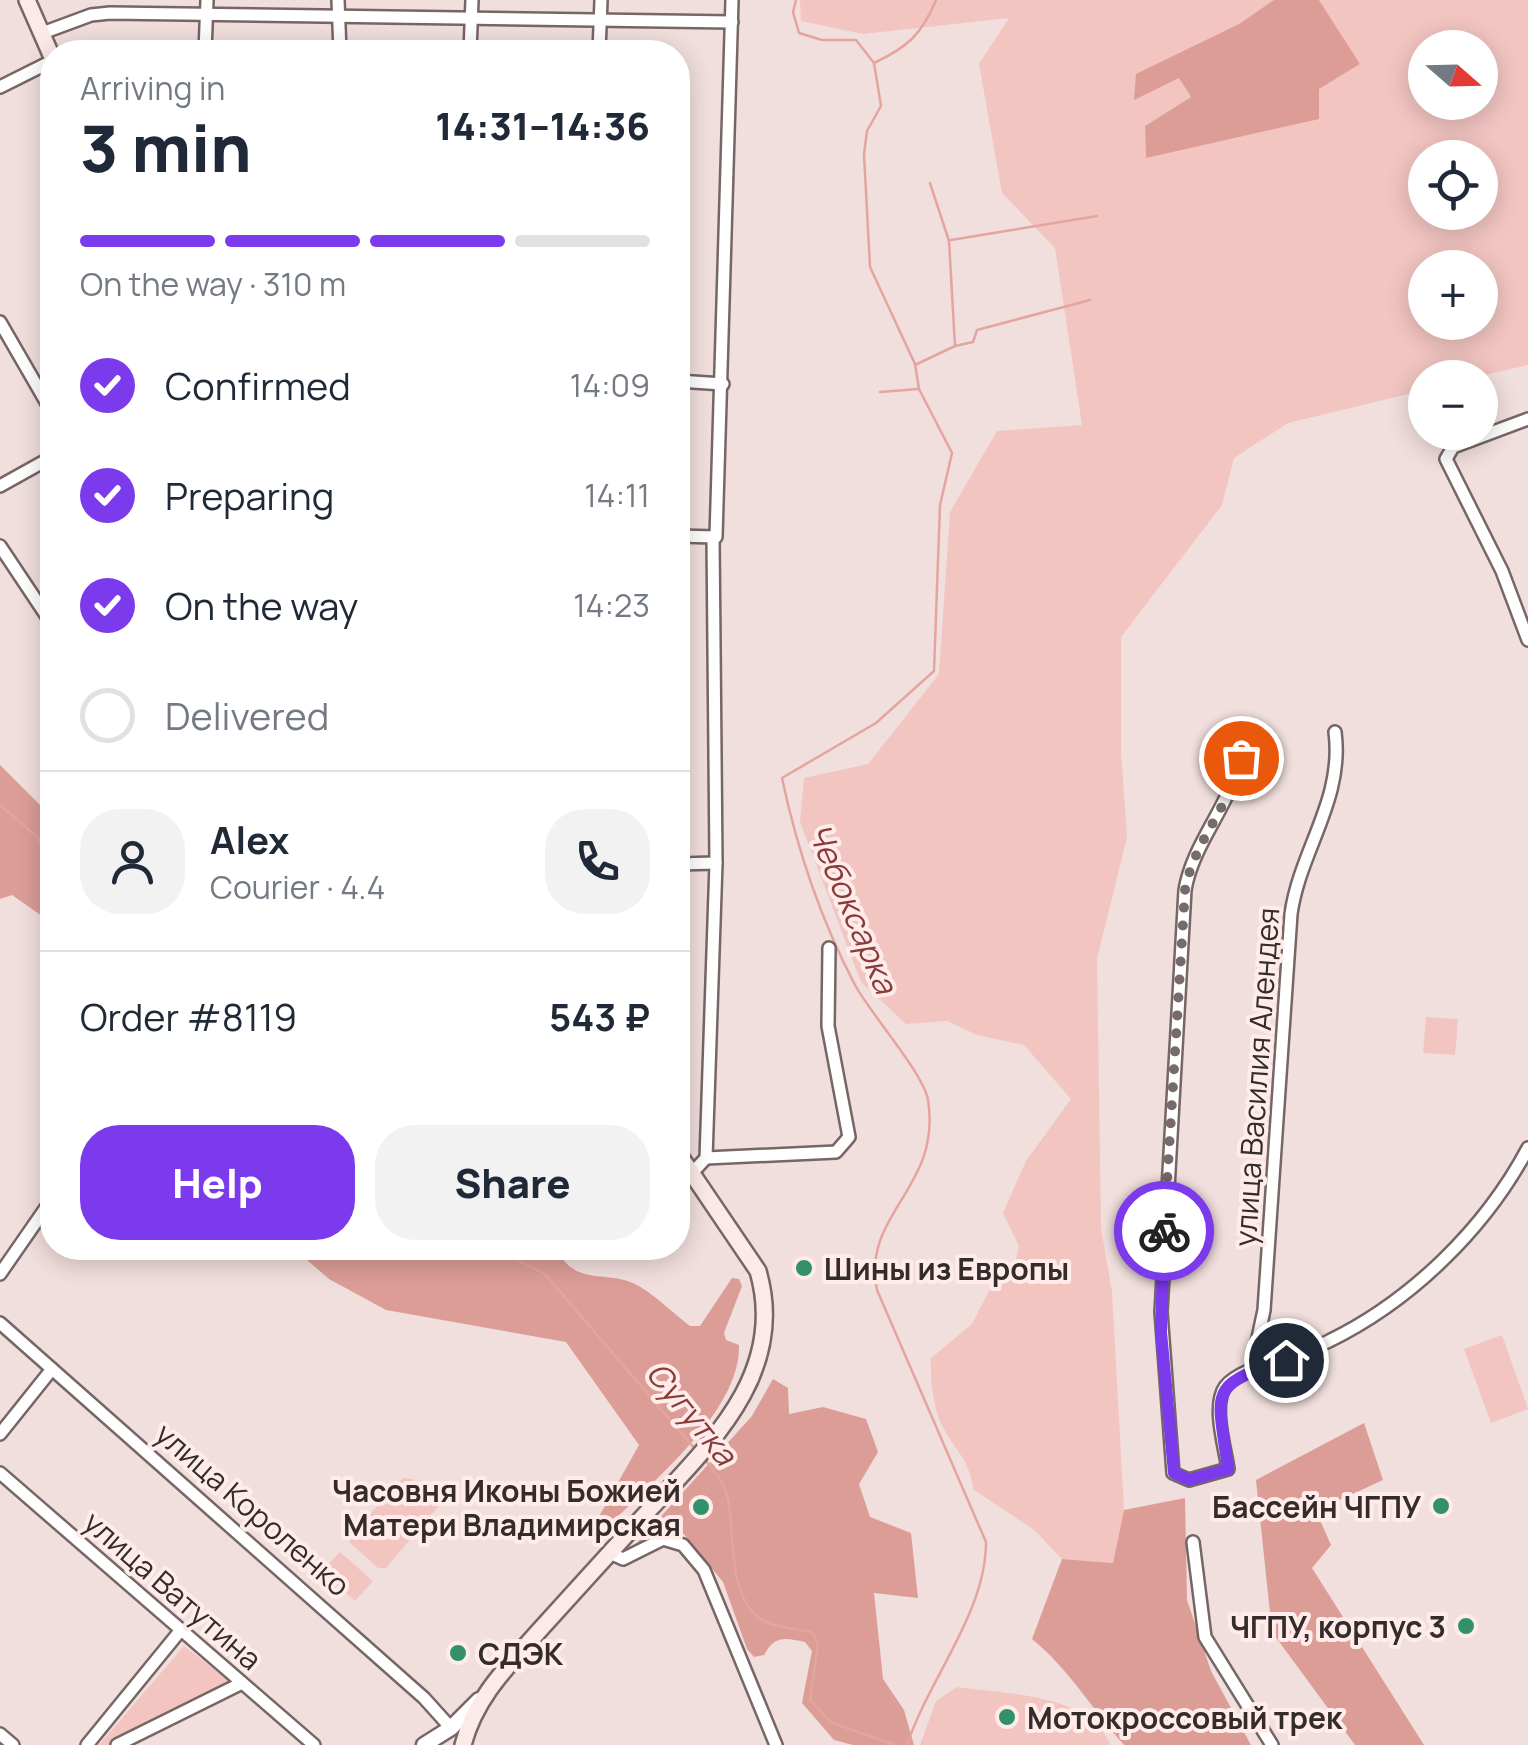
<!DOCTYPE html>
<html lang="en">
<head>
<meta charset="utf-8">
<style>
  :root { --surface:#fff; --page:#f2f2f3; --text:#1f2937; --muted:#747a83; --line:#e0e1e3; --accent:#7c3aed }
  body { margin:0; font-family:Manrope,sans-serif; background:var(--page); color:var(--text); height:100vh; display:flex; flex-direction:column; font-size:38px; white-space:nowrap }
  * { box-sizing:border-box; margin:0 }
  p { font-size:32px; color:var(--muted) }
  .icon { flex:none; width:55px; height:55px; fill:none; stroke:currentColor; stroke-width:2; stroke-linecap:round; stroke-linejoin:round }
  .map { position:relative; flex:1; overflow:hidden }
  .side { position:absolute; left:40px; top:40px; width:650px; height:1220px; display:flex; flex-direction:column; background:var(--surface); border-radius:40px; box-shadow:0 5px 25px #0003 }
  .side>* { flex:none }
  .needle { width:65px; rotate:110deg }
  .buttons { position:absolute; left:1408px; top:30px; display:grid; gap:20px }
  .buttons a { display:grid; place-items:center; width:90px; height:90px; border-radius:50%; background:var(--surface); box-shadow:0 5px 25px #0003; font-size:50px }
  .pin { position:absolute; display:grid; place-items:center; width:85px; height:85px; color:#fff; margin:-42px; border:5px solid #fff; border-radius:50%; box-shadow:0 2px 10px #0007 }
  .courier { position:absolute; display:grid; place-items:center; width:100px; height:100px; margin:-50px; border:8px solid #7c3aed; border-radius:50%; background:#fff; color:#222; box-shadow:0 2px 12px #0007 }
  .overview em { font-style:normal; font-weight:800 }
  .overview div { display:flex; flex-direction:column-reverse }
  .overview { display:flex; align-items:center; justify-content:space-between; height:170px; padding:0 40px }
  h1 { font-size:65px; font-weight:800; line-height:75px }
  .bar { display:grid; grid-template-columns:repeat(4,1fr); gap:15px 10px; align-content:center; height:120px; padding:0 40px }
  .bar i { height:12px; border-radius:8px; background:var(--line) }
  .bar .selected { background:var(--accent) }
  .bar p { grid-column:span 4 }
  .line { display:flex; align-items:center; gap:25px; padding:0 40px; border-top:2px solid var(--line) }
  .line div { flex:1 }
  .round { display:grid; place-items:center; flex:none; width:105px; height:105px; border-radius:40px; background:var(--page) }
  ol { padding:0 40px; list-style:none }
  li { display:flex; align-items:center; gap:30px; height:110px }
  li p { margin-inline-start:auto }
  li .icon { padding:10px; border-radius:50%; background:var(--accent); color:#fff; stroke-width:4 }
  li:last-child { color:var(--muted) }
  li i { width:55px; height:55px; border:5px solid var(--line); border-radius:50% }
  .cta { display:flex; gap:20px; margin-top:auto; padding:20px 40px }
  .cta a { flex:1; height:115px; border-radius:40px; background:var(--accent); color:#fff; font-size:40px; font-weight:800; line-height:115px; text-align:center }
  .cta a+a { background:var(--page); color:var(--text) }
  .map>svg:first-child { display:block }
</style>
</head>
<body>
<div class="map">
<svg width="1528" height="1745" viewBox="0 0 1528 1745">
  <rect width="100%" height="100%" fill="#f1dfdd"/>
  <g fill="#f2c5c1" fill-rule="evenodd">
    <path d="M800,0H1274L1239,24L1180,78L1191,97L1145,126L1146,158L1319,89L1360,64L1319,0H1528V365L1476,377L1425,378V390L1288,423L1234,458L1222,505L1121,637V752L1127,837L1097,959L1101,1228L1112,1292L1124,1510L1113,1563L1062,1559L1034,1530L974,1490C967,1457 961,1458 945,1431C933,1412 930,1380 931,1358L972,1324L989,1291L1013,1273L1019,1246L1003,1213L1026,1161L1071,1099L1024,1045L977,1035L947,1021L906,1024L861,982L800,822L804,778L868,764L939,674L950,512L997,431L1082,425L1055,248L1002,193L979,64L1009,18L863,34L801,21ZM1425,48H1480V102H1425ZM1425,158H1480V212H1425ZM1425,268H1480V322H1425Z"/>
    <path d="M1426,1017L1458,1019L1455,1055L1423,1053Z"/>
    <path d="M1502,1335L1528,1409L1491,1423L1464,1349Z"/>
    <path d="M403,1478L412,1479L437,1500V1508L386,1568H378L350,1543V1536Z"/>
    <path d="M340,1552L373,1581L355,1601L322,1571Z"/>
    <path d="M184,1646L230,1682L112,1745H99Z"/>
    <path d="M957,1687C1003,1694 1092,1693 1110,1745H920L936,1701Z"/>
  </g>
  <g fill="#dc9d97">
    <path d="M1274,0H1319L1360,64L1319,89V119L1146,158L1145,126L1191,97L1179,78L1134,100L1136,74L1239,24Z"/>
    <path d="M0,765L52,817V923L12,895L0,899Z"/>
    <path d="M293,1248H556C576,1289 607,1268 639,1286C657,1297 673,1313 690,1326H700L732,1278L739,1279L742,1286L724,1333L726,1340L739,1345C741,1412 648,1485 603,1531L597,1520L639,1445L566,1342L386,1310L329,1279Z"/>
    <path d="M773,1379L788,1388L789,1414L823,1407L866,1419L878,1452L859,1484L870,1517L911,1533L918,1598L874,1593L883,1679L904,1710L914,1745H853L834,1740L802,1703L812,1651L805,1642C785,1638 775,1635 764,1655L754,1657L747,1649L723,1582L673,1521L640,1546L636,1544L752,1416Z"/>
    <path d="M1364,1423L1383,1480L1316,1511L1331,1545L1312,1568L1424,1745H1355L1272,1632L1256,1480Z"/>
    <path d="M1185,1498L1187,1600L1211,1671L1251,1745H1124C1092,1709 1069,1669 1032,1639L1062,1559L1113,1563L1124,1510Z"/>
  </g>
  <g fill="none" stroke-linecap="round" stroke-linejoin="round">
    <g stroke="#e5a59f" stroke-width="2.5">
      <path d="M796,0L793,12L799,33L822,40H856L874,63L881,106L867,131L864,154L870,267L915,364L919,389L952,453L940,505L934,671L876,723L782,778C797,849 821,920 855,985C870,1013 924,1074 928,1100C942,1189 861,1213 877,1290L986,1542C986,1613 929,1678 907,1745"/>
      <path d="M874,63C908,47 922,34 936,0"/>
      <path d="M951,240L1097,216"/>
      <path d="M955,346L973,342L977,330L1090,300"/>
      <path d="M917,364L955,346L949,241L930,183"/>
      <path d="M880,392L918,389"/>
      <path d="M0,805L37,837L52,861"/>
      <path d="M494,1248L545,1274L695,1449"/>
      <path d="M704,1459C715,1471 724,1482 728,1499C736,1534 725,1601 766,1622C779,1628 797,1629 812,1632L818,1644L810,1700L832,1723L896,1745"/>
    </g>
    <g stroke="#766665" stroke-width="16">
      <g id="minor">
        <path d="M338,0L340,52"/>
        <path d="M45,32L91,15L110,13L732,22"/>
        <path d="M205,52L207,0"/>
        <path d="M470,52L472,0"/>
        <path d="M599,52L601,0"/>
        <path d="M0,87L52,61"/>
        <path d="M0,322L52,412"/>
        <path d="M678,381L723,384"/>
        <path d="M1528,419L1453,447L1446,459L1502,571L1528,640"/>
        <path d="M0,486L52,457"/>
        <path d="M678,536L716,537L732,0"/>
        <path d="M0,546L52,624"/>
        <path d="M1241,741C1241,796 1194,836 1185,890L1161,1312L1173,1473L1189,1480L1228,1469C1225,1447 1212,1406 1225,1387C1239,1367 1304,1354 1329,1341C1411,1301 1485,1229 1528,1148"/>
        <path d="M678,864L716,863"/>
        <path d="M706,1158L836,1152L849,1137L828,1026L829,948"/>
        <path d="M693,1172L706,1158L716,863L713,538"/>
        <path d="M0,1274L52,1199"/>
        <path d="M0,1323L424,1698L451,1728"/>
        <path d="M1251,1371L1264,1310L1291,914C1300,850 1344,800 1335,732"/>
        <path d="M0,1434L52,1369"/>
        <path d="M0,1473L314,1745"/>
        <path d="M1193,1542L1205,1637L1272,1745"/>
        <path d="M610,1553L623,1559L663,1539L683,1545L704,1570L776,1745"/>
        <path d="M0,1734L13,1745"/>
        <path d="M87,1745L180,1631"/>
        <path d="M117,1745L242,1683"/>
      </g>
    </g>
    <g stroke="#766665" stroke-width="19">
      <path id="tertiary" d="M424,1745L451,1728L479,1700"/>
    </g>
    <g stroke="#766665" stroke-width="20">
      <g id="secondary">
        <path d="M27,0L52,57"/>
        <path d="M463,1745C475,1698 507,1667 538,1632C576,1590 613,1549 651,1508C713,1441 787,1371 758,1271L678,1153"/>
      </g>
    </g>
    <use href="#minor" stroke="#fff" stroke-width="11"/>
    <use href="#tertiary" stroke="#fff" stroke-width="14"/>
    <use href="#secondary" stroke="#fceae8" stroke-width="15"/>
  </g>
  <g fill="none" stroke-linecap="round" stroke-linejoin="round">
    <path stroke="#766b69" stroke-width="10" stroke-dasharray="0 18" d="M1164,1231L1185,890C1194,841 1231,805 1241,758"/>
    <path stroke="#7c3aed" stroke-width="12" d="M1164,1231L1161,1332L1174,1473L1189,1480L1228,1469C1218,1391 1205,1386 1286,1360"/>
  </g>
  <g fill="#33916a" stroke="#ffecea" stroke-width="4">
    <circle cx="804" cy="1268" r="10"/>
    <circle cx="1441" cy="1506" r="10"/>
    <circle cx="701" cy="1507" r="10"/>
    <circle cx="1466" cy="1626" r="10"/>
    <circle cx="458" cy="1653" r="10"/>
    <circle cx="1007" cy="1717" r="10"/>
  </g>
  <g text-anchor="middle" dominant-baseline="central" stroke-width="8" stroke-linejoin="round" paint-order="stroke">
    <g font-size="30" fill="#332c2b" stroke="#ffecea">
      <text transform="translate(1256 1077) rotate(-86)">улица Василия Алендея</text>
      <text transform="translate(253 1509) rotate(41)">улица Короленко</text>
      <text transform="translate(173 1590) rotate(41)">улица Ватутина</text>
    </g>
    <g font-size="30" font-weight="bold" fill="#332c2b" stroke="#ffecea" text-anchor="start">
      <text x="824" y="1268">Шины из Европы</text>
      <text x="681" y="1490" text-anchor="end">Часовня Иконы Божией<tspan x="681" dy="34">Матери Владимирская</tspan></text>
      <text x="1421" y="1506" text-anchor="end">Бассейн ЧГПУ</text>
      <text x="1446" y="1626" text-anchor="end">ЧГПУ, корпус 3</text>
      <text x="478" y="1653">СДЭК</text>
      <text x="1027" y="1717">Мотокроссовый трек</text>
    </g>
    <g font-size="32" font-style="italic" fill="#893b38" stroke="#ffecea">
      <text transform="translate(853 908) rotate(67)">Чебоксарка</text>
      <text transform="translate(692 1413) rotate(51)">Сугутка</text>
    </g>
  </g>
</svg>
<div class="buttons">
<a><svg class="needle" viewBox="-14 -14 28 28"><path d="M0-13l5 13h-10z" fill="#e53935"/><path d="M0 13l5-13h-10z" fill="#747a83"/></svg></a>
<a><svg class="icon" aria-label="locate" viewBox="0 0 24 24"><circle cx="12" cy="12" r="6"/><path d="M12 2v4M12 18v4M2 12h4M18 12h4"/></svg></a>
<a>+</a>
<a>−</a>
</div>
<div class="pin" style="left:1241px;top:758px;background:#ea580c"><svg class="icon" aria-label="bag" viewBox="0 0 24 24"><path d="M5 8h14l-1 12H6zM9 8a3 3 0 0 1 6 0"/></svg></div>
<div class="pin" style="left:1286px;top:1360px;background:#1f2937"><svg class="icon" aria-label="home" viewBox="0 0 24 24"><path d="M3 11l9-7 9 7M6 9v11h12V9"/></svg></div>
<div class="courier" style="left:1164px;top:1231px"><svg class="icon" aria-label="bike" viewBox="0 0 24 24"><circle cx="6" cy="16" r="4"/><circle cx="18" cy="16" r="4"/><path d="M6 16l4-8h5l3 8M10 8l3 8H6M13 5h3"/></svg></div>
<section class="side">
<div class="overview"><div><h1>3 min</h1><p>Arriving in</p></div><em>14:31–14:36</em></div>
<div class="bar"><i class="selected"></i><i class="selected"></i><i class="selected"></i><i></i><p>On the way · 310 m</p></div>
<ol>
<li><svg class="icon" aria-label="check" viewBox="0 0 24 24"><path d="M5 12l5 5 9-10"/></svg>Confirmed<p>14:09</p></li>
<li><svg class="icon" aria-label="check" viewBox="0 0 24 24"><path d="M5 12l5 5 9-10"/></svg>Preparing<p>14:11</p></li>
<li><svg class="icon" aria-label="check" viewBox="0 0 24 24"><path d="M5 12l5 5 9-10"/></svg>On the way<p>14:23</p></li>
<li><i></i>Delivered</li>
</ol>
<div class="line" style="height:180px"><a class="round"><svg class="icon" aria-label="person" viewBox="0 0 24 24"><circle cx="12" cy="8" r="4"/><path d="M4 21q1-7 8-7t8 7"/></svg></a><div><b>Alex</b><p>Courier · 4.4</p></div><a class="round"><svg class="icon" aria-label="phone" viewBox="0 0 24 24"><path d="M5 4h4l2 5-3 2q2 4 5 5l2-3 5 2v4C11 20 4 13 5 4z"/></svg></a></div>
<div class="line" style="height:130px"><div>Order #8119</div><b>543 ₽</b></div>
<div class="cta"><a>Help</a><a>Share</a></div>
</section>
</div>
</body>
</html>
